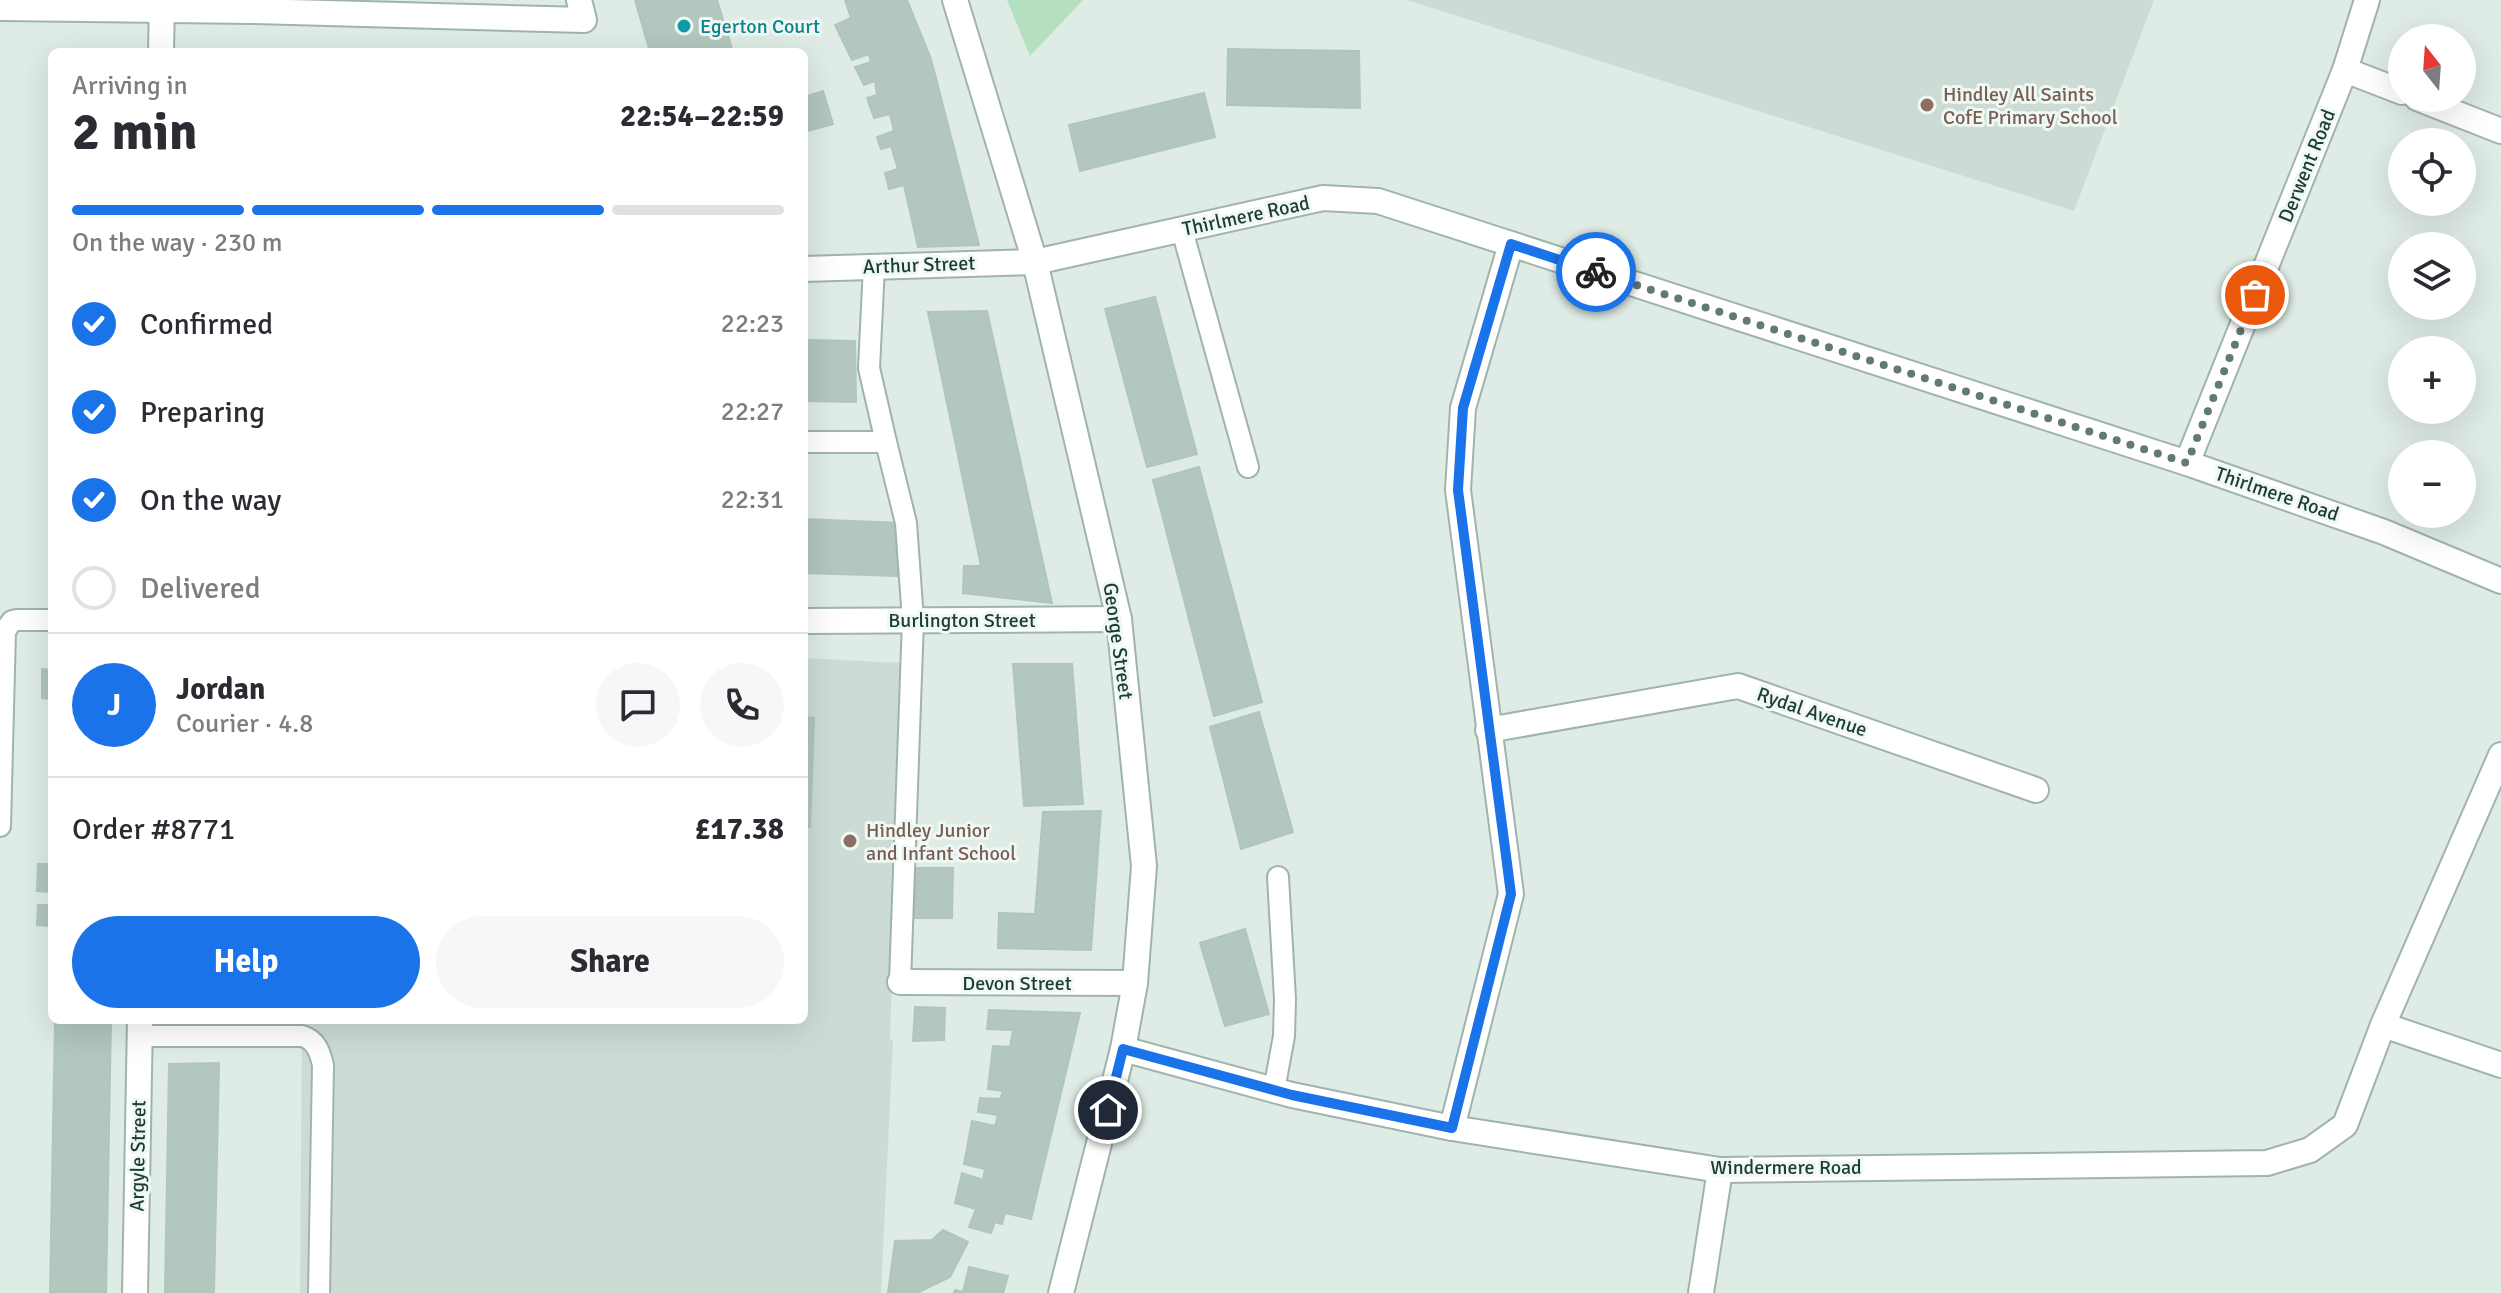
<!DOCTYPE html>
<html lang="en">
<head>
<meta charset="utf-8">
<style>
  :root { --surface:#fff; --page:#f7f7f7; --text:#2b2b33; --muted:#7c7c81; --line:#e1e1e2; --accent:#1a73e8 }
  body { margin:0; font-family:Signika,sans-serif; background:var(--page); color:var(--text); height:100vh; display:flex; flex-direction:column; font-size:30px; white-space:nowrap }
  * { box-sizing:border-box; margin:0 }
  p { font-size:26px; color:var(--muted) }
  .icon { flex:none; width:44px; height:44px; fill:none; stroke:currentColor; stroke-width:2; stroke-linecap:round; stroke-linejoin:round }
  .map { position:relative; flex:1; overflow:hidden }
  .side { position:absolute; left:48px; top:48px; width:760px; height:976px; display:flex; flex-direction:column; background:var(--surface); border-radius:12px; box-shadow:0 8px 32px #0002 }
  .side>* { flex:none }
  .needle { width:52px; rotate:343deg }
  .buttons { position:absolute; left:2388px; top:24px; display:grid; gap:16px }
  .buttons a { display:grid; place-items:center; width:88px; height:88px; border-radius:50%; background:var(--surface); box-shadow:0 8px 32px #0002; font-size:40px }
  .pin { position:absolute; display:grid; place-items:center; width:68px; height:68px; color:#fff; margin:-34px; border:4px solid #fff; border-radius:50%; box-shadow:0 2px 8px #0007 }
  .courier { position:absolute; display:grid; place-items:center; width:80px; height:80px; margin:-40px; border:6px solid #1a73e8; border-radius:50%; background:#fff; color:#222; box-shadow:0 2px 10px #0007 }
  .summary em { font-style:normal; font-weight:700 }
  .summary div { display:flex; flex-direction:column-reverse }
  .summary { display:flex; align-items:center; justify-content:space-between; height:136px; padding:0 24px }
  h1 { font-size:52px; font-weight:700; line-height:60px }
  .bar { display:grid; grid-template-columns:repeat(4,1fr); gap:12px 8px; align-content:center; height:96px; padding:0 24px }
  .bar i { height:10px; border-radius:6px; background:var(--line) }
  .bar .current { background:var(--accent) }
  .bar p { grid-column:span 4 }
  .line { display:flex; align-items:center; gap:20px; padding:0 24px; border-top:2px solid var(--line) }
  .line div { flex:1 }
  .round { display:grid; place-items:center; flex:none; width:84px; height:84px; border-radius:42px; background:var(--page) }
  ol { padding:0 24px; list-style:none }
  li { display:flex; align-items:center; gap:24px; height:88px }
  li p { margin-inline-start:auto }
  li .icon { padding:8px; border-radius:50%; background:var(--accent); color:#fff; stroke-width:4 }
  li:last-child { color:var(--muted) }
  li i { width:44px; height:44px; border:4px solid var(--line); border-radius:50% }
  .button { display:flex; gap:16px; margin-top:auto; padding:16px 24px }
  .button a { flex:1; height:92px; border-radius:48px; background:var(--accent); color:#fff; font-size:32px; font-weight:700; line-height:92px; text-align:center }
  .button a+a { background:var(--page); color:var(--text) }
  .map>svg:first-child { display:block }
</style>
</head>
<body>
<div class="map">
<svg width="2501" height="1293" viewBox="0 0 2501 1293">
  <rect width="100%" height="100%" fill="#deece5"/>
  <g fill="#ccdcd4">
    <path d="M1407,0H2154L2074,211Z"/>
    <path d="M804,658L902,663L890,1039L893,1040L881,1293H300L302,1020H804Z"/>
  </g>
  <path fill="#b4e0bf" d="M1007,0H1083L1030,56Z"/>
  <g fill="#b3c7be" stroke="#b0c6bc" stroke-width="2">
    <path d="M635,0H717L733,52H650Z"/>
    <path d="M845,0H907L931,59L979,245L918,247L904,185L889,189L885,173L898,169L891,146L881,149L877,137L894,131L890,114L874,118L867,98L877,95L875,81L864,85L855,67L871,62L869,54L852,60L835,25L851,18Z"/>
    <path d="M1228,49L1359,51L1360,108L1227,105Z"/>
    <path d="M823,91L833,124L804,132V97Z"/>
    <path d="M1204,93L1215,137L1080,171L1069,125Z"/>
    <path d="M1155,297L1197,454L1147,467L1105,309Z"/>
    <path d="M987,311L1052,603L963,593L964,566H981L928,312Z"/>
    <path d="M804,340L855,341L856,402L804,401Z"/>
    <path d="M1199,467L1262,702L1214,716L1153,480Z"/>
    <path d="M804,519L900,523L898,576L804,573Z"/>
    <path d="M1013,664H1072L1083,804L1024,806Z"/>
    <path d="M42,669L52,670V699L42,698Z"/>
    <path d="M1259,712L1293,832L1241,849L1210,727Z"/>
    <path d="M804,717L814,718L810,827L804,826Z"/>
    <path d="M1101,811L1091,950L998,948L999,913L1035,914L1043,812Z"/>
    <path d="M38,864H52V892L37,891Z"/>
    <path d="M916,868H953L952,918H914Z"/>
    <path d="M38,905H52V926L37,925Z"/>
    <path d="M1245,929L1269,1014L1225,1026L1200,943Z"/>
    <path d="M915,1007L945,1008L944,1040L913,1041Z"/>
    <path d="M989,1010L1080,1013L1031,1219L1005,1213L1002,1224L995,1222L991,1233L969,1227L976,1209L955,1203L962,1173L983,1180L985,1169L964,1164L972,1121L995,1126L998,1115L978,1112L980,1098L1000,1099L1003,1091L988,1089L993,1046L1010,1047L1013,1030L987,1029Z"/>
    <path d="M55,1020H111L106,1293H50Z"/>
    <path d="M219,1063L214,1293H165L169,1064Z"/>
    <path d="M943,1230L968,1242L950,1277L917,1293H888L895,1241L932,1240Z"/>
    <path d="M969,1267L1008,1276L1003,1293H954L955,1290L963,1292Z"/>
  </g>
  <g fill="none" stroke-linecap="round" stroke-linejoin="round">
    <g stroke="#a0b4ac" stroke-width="24">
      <g id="service">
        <path d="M1182,230L1248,467"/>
        <path d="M804,442H886L869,368L874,266"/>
        <path d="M886,442L906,523L913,620L900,982"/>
        <path d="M0,826L5,631L12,621L17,620H52"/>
        <path d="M140,1036H302C316,1040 320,1052 323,1065L319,1293"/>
        <path d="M1274,1090L1284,1036L1285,999L1278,877"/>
      </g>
    </g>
    <g stroke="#a0b4ac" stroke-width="28">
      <g id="minor">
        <path d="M955,0L1035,262L1119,619L1144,866L1135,983L1123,1049L1061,1293"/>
        <path d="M0,8L252,11L584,20L579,0"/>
        <path d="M161,52L162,0"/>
        <path d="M2345,70L2402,92"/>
        <path d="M2417,98L2501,131"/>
        <path d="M804,269L1035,262L1323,198L1378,201L2187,463L2384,532L2501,581"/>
        <path d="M2187,463L2345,70L2367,0"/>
        <path d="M804,621L1119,619"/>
        <path d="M1488,730L1738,686L2036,790"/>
        <path d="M900,982L1135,983"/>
        <path d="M2383,1025L2501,1065"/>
        <path d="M1123,1049L1292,1095L1452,1128L1720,1170L2267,1163L2310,1150L2345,1125L2383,1025L2501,755"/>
        <path d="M1452,1128L1511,894L1458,490L1463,408L1511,244"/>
        <path d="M135,1293L140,1020"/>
        <path d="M1701,1293L1720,1170"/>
      </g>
    </g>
    <use href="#service" stroke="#fff" stroke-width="20"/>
    <use href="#minor" stroke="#fff" stroke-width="24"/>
  </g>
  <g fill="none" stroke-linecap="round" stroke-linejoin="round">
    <path stroke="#617a72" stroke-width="8" stroke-dasharray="0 14.4" d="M1596,272L2187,463L2255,295"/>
    <path stroke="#1a73e8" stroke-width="10" d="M1108,1110L1123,1049L1292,1095L1452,1128L1511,894L1458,490L1463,408L1511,244L1596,272"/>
  </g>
  <circle fill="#0f9aa8" stroke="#eff8f3" stroke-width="3" cx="684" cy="26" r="8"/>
  <g fill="#8d6e63" stroke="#eff8f3" stroke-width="3">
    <circle cx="1927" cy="105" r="8"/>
    <circle cx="850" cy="841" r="8"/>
  </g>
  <g text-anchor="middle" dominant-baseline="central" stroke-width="6" stroke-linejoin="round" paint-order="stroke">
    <g font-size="20" fill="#0d838f" stroke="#eff8f3" text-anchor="start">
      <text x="700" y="26">Egerton Court</text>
    </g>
    <g font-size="20" fill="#785e54" stroke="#eff8f3" text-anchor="start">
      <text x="1943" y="94">Hindley All Saints<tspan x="1943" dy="23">CofE Primary School</tspan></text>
      <text x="866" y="830">Hindley Junior<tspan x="866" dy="23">and Infant School</tspan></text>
    </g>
    <g font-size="20" fill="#1d3d34" stroke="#eff8f3">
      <text transform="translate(2307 166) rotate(-68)">Derwent Road</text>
      <text transform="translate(1246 216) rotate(-12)">Thirlmere Road</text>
      <text transform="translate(919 265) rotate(-2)">Arthur Street</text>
      <text transform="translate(2277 494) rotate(19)">Thirlmere Road</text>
      <text x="962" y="620">Burlington Street</text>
      <text transform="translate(1118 641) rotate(82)">George Street</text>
      <text transform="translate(1812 712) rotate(19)">Rydal Avenue</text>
      <text x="1017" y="983">Devon Street</text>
      <text transform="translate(138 1156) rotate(-89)">Argyle Street</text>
      <text x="1786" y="1167">Windermere Road</text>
    </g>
  </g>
</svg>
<div class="buttons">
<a><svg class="needle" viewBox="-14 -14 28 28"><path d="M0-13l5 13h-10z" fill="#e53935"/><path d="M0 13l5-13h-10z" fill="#7c7c81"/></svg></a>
<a><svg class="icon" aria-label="locate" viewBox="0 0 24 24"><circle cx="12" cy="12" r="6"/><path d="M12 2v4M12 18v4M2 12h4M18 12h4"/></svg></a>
<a><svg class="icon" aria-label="layers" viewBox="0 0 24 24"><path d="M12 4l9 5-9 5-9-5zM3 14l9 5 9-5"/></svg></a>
<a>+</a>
<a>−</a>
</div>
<div class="pin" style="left:2255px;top:295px;background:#ea580c"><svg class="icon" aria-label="bag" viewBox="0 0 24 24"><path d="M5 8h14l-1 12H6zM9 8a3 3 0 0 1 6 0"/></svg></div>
<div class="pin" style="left:1108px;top:1110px;background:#1f2937"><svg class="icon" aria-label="home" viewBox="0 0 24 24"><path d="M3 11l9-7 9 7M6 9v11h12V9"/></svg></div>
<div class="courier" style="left:1596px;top:272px"><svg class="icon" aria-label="bike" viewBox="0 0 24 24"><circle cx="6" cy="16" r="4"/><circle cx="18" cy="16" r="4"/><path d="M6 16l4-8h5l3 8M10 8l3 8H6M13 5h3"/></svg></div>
<section class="side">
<div class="summary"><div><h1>2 min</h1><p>Arriving in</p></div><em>22:54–22:59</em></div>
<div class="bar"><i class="current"></i><i class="current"></i><i class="current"></i><i></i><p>On the way · 230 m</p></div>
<ol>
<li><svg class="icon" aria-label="check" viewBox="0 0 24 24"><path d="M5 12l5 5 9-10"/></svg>Confirmed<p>22:23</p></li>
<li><svg class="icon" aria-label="check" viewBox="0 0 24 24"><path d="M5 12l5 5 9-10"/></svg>Preparing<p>22:27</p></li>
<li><svg class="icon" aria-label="check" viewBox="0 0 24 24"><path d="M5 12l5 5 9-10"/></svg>On the way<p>22:31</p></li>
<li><i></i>Delivered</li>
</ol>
<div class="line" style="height:144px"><b class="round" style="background:var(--accent);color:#fff">J</b><div><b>Jordan</b><p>Courier · 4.8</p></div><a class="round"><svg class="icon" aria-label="chat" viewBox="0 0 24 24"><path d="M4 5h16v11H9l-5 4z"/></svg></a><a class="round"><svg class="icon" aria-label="phone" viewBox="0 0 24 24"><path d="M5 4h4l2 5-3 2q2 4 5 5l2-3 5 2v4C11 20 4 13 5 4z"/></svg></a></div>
<div class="line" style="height:104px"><div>Order #8771</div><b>£17.38</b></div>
<div class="button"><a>Help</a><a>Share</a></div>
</section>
</div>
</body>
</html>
